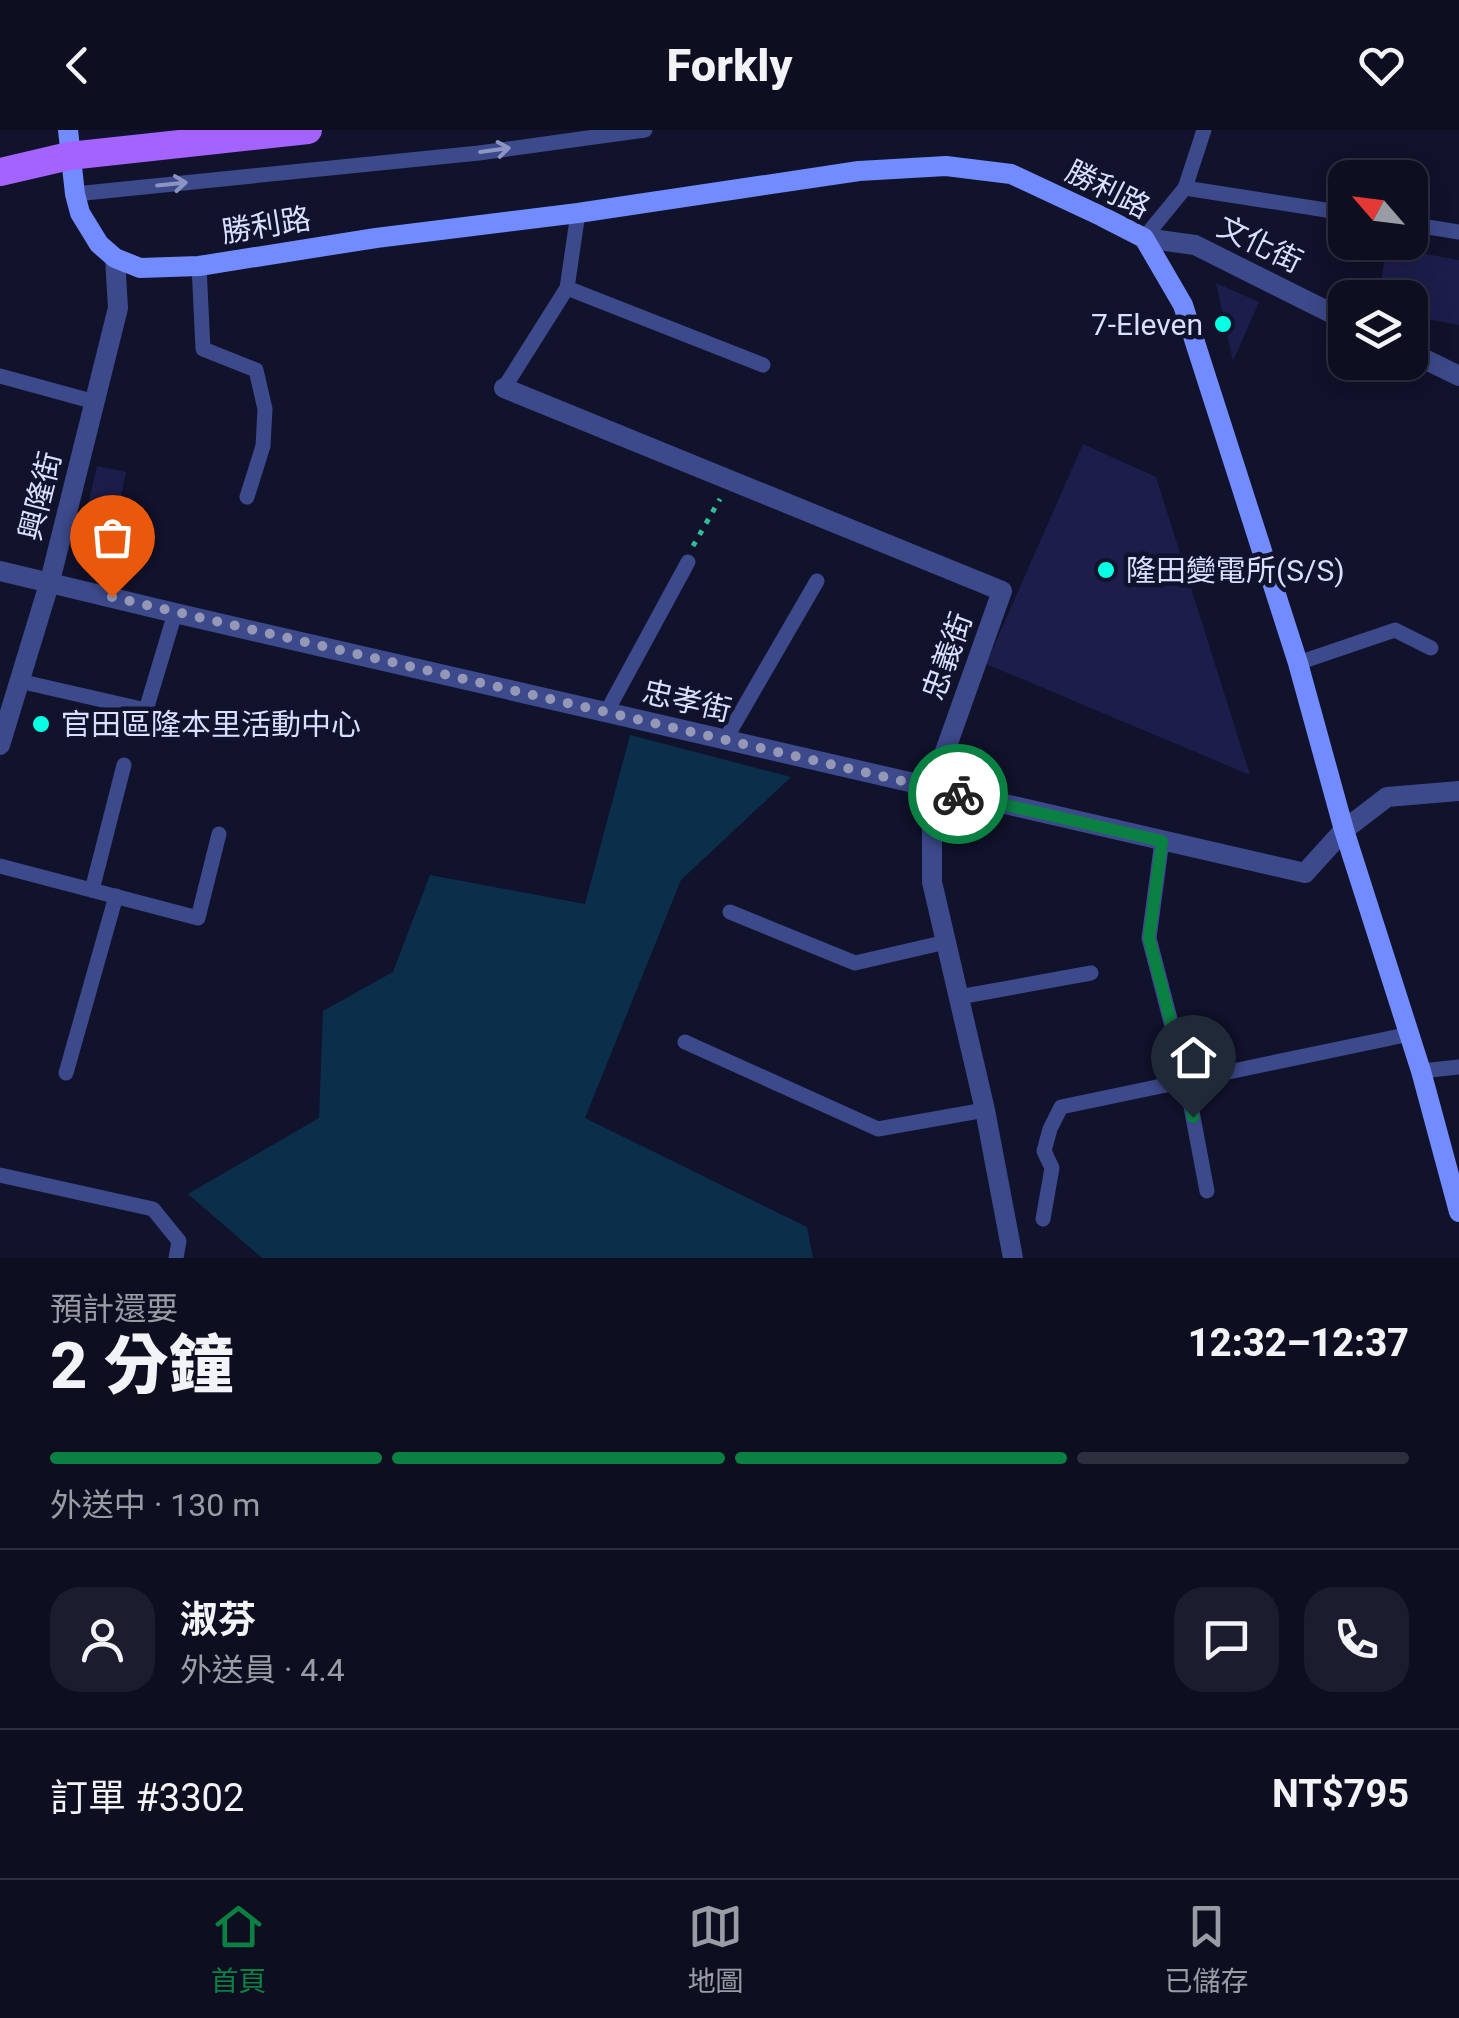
<!DOCTYPE html>
<html lang="zh-TW">
<head>
<meta charset="utf-8">
<style>
  :root { --surface:#0d0e20; --page:#1b1c2d; --text:#f1f3f6; --muted:#9a9ca5; --line:#2d2e3e; --accent:#0b8043 }
  body { margin:0; font-family:Roboto,"Noto Sans TC",sans-serif; background:var(--page); color:var(--text); height:100vh; display:flex; flex-direction:column; font-size:38px; white-space:nowrap }
  * { box-sizing:border-box; margin:0 }
  p { font-size:32px; color:var(--muted) }
  .icon { flex:none; width:55px; height:55px; fill:none; stroke:currentColor; stroke-width:2; stroke-linecap:round; stroke-linejoin:round }
  .map { position:relative; height:1128px; overflow:hidden }
  .side { display:flex; flex-direction:column; background:var(--surface); flex:1 }
  .side>* { flex:none }
  .needle { width:65px; rotate:298deg }
  .tools { position:absolute; left:1328px; top:30px; display:grid; gap:20px }
  .tools a { display:grid; place-items:center; width:100px; height:100px; border-radius:20px; background:var(--surface); box-shadow:0 5px 25px #0003,0 0 0 2px var(--line); font-size:50px }
  .pin { position:absolute; display:grid; place-items:center; width:85px; height:85px; color:#fff; margin:-102px -42px; border-radius:50% 50% 50% 0; rotate:-45deg; box-shadow:0 0 10px #0007 }
  .pin .icon { rotate:45deg }
  .courier { position:absolute; display:grid; place-items:center; width:100px; height:100px; margin:-50px; border:8px solid #0b8043; border-radius:50%; background:#fff; color:#222; box-shadow:0 2px 12px #0007 }
  .overview em { font-style:normal; font-weight:800 }
  .overview div { display:flex; flex-direction:column-reverse }
  .overview { display:flex; align-items:center; justify-content:space-between; height:170px; padding:0 50px }
  h1 { font-size:65px; font-weight:800; line-height:75px }
  .bar { display:grid; grid-template-columns:repeat(4,1fr); gap:15px 10px; align-content:center; height:120px; padding:0 50px }
  .bar i { height:12px; border-radius:8px; background:var(--line) }
  .bar .selected { background:var(--accent) }
  .bar p { grid-column:span 4 }
  .line { display:flex; align-items:center; gap:25px; padding:0 50px; border-top:2px solid var(--line) }
  .line div { flex:1 }
  .round { display:grid; place-items:center; flex:none; width:105px; height:105px; border-radius:30px; background:var(--page) }
  header { display:flex; justify-content:space-between; align-items:center; height:130px; padding:0 50px; background:var(--surface); font-size:45px; font-weight:800 }
  .menu { display:flex; justify-content:space-around; align-items:center; height:140px; border-top:2px solid var(--line); background:var(--surface); font-size:28px; color:var(--muted) }
  .menu a { display:grid; justify-items:center; gap:5px }
  .menu .selected { color:var(--accent) }
  .map>svg:first-child { display:block }
</style>
</head>
<body>
<header><svg class="icon" aria-label="back" viewBox="0 0 24 24"><path d="M15 5l-7 7 7 7"/></svg>Forkly<svg class="icon" aria-label="heart" viewBox="0 0 24 24"><path d="M12 20l-8-8c-3-5 5-10 8-4 3-6 11-1 8 4z"/></svg></header>
<div class="map">
<svg width="1459" height="1128" viewBox="0 0 1459 1128">
  <rect width="100%" height="100%" fill="#11122b"/>
  <path fill="#0b2f4a" d="M630,605L791,647L681,750L585,988L807,1097L813,1128H262L188,1064L319,988L323,881L393,842L430,745L585,774Z"/>
  <g fill="#1d1d4c">
    <path d="M1387,117L1459,130V195L1410,186V168H1378Z"/>
    <path d="M1216,153L1259,172L1233,231Z"/>
    <path d="M1083,314L1156,347L1250,645L986,534Z"/>
    <path d="M97,336L126,342L113,402L83,395Z"/>
  </g>
  <g fill="none" stroke-linecap="round" stroke-linejoin="round">
    <path stroke="#30be98" stroke-width="5" stroke-dasharray="5 8" stroke-linecap="butt" d="M693,416L720,369"/>
    <g stroke="#3c498a" stroke-width="15">
      <path d="M1185,58L1345,83"/>
      <path d="M75,64L479,23L645,0"/>
      <path d="M1410,94L1459,102"/>
      <path d="M1144,108L1185,58L1204,0"/>
      <path d="M199,136L203,219L256,240L265,279L263,316L247,367"/>
      <path d="M567,158L763,235"/>
      <path d="M0,246L95,272"/>
      <path d="M504,258L567,158L578,83"/>
      <path d="M1298,533L1395,500L1431,518"/>
      <path d="M19,551L146,580L175,483"/>
      <path d="M606,583L688,432"/>
      <path d="M725,610L817,451"/>
      <path d="M1162,711L1149,808L1186,950L1207,1061"/>
      <path d="M0,736L198,788L219,704"/>
      <path d="M92,760L124,635"/>
      <path d="M730,782L855,833L946,812"/>
      <path d="M959,867L1091,843"/>
      <path d="M685,912L878,999L985,980"/>
      <path d="M1421,941L1459,937"/>
      <path d="M66,943L116,766"/>
      <path d="M0,1045L153,1079L179,1111L176,1128"/>
      <path d="M1043,1089L1052,1038L1044,1021L1050,999L1061,977L1410,904"/>
    </g>
    <g stroke="#3c498a" stroke-width="20">
      <path d="M504,258L1002,461L932,658V752L985,980L1013,1128"/>
      <path d="M0,441L175,483L1305,743L1344,700L1387,667L1459,661"/>
      <path d="M0,615L50,451L118,178L115,128"/>
    </g>
    <g stroke="#3c498a" stroke-width="20">
      <path d="M1144,108L1195,115L1345,190"/>
      <path d="M1410,222L1459,246"/>
    </g>
    <path stroke="#728cff" stroke-width="20" d="M68,0L75,64L80,83L99,114L115,128L140,138L199,136L376,108L578,83L859,41L946,36L1011,44L1101,86L1144,108L1183,175L1298,533L1344,700L1421,941L1459,1082"/>
    <path stroke="#a462ff" stroke-width="28" d="M0,42L69,26L308,0"/>
  </g>
  <defs><path id="oneway-shaft" d="M-6 0H5M1.5-3L5.5 0L1.5 3" fill="none" stroke-width="1.6" stroke-linecap="round" stroke-linejoin="round" transform="scale(2.5)"/></defs>
  <g stroke="#8c94c4">
    <use href="#oneway-shaft" transform="translate(495 20) rotate(-8)"/>
    <use href="#oneway-shaft" transform="translate(172 54) rotate(-6)"/>
  </g>
  <g fill="none" stroke-linecap="round" stroke-linejoin="round">
    <path stroke="#9497b5" stroke-width="10" stroke-dasharray="0 18" d="M112,467L958,664"/>
    <path stroke="#0b8043" stroke-width="12" d="M958,664L1162,711L1149,808L1186,950L1193,987"/>
  </g>
  <g fill="#07ffe4" stroke="#11122b" stroke-width="4">
    <circle cx="1223" cy="194" r="10"/>
    <circle cx="1106" cy="440" r="10"/>
    <circle cx="41" cy="594" r="10"/>
  </g>
  <g text-anchor="middle" dominant-baseline="central" stroke-width="9" stroke-linejoin="round" paint-order="stroke">
    <g font-size="30" fill="#dbdeff" stroke="#11122b">
      <text transform="translate(1108 59) rotate(27)">勝利路</text>
      <text transform="translate(266 95) rotate(-9)">勝利路</text>
      <text transform="translate(1260 114) rotate(26)">文化街</text>
      <text transform="translate(40 366) rotate(-76)">興隆街</text>
      <text transform="translate(947 526) rotate(-70)">忠義街</text>
      <text transform="translate(687 571) rotate(13)">忠孝街</text>
    </g>
    <g font-size="30" fill="#dbdeff" stroke="#11122b" text-anchor="start">
      <text x="1203" y="194" text-anchor="end">7-Eleven</text>
      <text x="1126" y="440">隆田變電所(S/S)</text>
      <text x="61" y="594">官田區隆本里活動中心</text>
    </g>
  </g>
</svg>
<div class="tools">
<a><svg class="needle" viewBox="-14 -14 28 28"><path d="M0-13l5 13h-10z" fill="#e53935"/><path d="M0 13l5-13h-10z" fill="#9a9ca5"/></svg></a>
<a><svg class="icon" aria-label="layers" viewBox="0 0 24 24"><path d="M12 4l9 5-9 5-9-5zM3 14l9 5 9-5"/></svg></a>
</div>
<div class="pin" style="left:112px;top:467px;background:#ea580c"><svg class="icon" aria-label="bag" viewBox="0 0 24 24"><path d="M5 8h14l-1 12H6zM9 8a3 3 0 0 1 6 0"/></svg></div>
<div class="pin" style="left:1193px;top:987px;background:#1f2937"><svg class="icon" aria-label="home" viewBox="0 0 24 24"><path d="M3 11l9-7 9 7M6 9v11h12V9"/></svg></div>
<div class="courier" style="left:958px;top:664px"><svg class="icon" aria-label="bike" viewBox="0 0 24 24"><circle cx="6" cy="16" r="4"/><circle cx="18" cy="16" r="4"/><path d="M6 16l4-8h5l3 8M10 8l3 8H6M13 5h3"/></svg></div>
</div>
<section class="side">
<div class="overview"><div><h1>2 分鐘</h1><p>預計還要</p></div><em>12:32–12:37</em></div>
<div class="bar"><i class="selected"></i><i class="selected"></i><i class="selected"></i><i></i><p>外送中 · 130 m</p></div>
<div class="line" style="height:180px"><a class="round"><svg class="icon" aria-label="person" viewBox="0 0 24 24"><circle cx="12" cy="8" r="4"/><path d="M4 21q1-7 8-7t8 7"/></svg></a><div><b>淑芬</b><p>外送員 · 4.4</p></div><a class="round"><svg class="icon" aria-label="chat" viewBox="0 0 24 24"><path d="M4 5h16v11H9l-5 4z"/></svg></a><a class="round"><svg class="icon" aria-label="phone" viewBox="0 0 24 24"><path d="M5 4h4l2 5-3 2q2 4 5 5l2-3 5 2v4C11 20 4 13 5 4z"/></svg></a></div>
<div class="line" style="height:130px"><div>訂單 #3302</div><b>NT$795</b></div>
</section>
<nav class="menu">
<a class="selected"><svg class="icon" aria-label="home" viewBox="0 0 24 24"><path d="M3 11l9-7 9 7M6 9v11h12V9"/></svg>首頁</a>
<a><svg class="icon" aria-label="map" viewBox="0 0 24 24"><path d="M3 6l6-2 6 2 6-2v14l-6 2-6-2-6 2zM9 4v14M15 6v14"/></svg>地圖</a>
<a><svg class="icon" aria-label="saved" viewBox="0 0 24 24"><path d="M7 4h10v16l-5-4-5 4z"/></svg>已儲存</a>
</nav>
</body>
</html>
